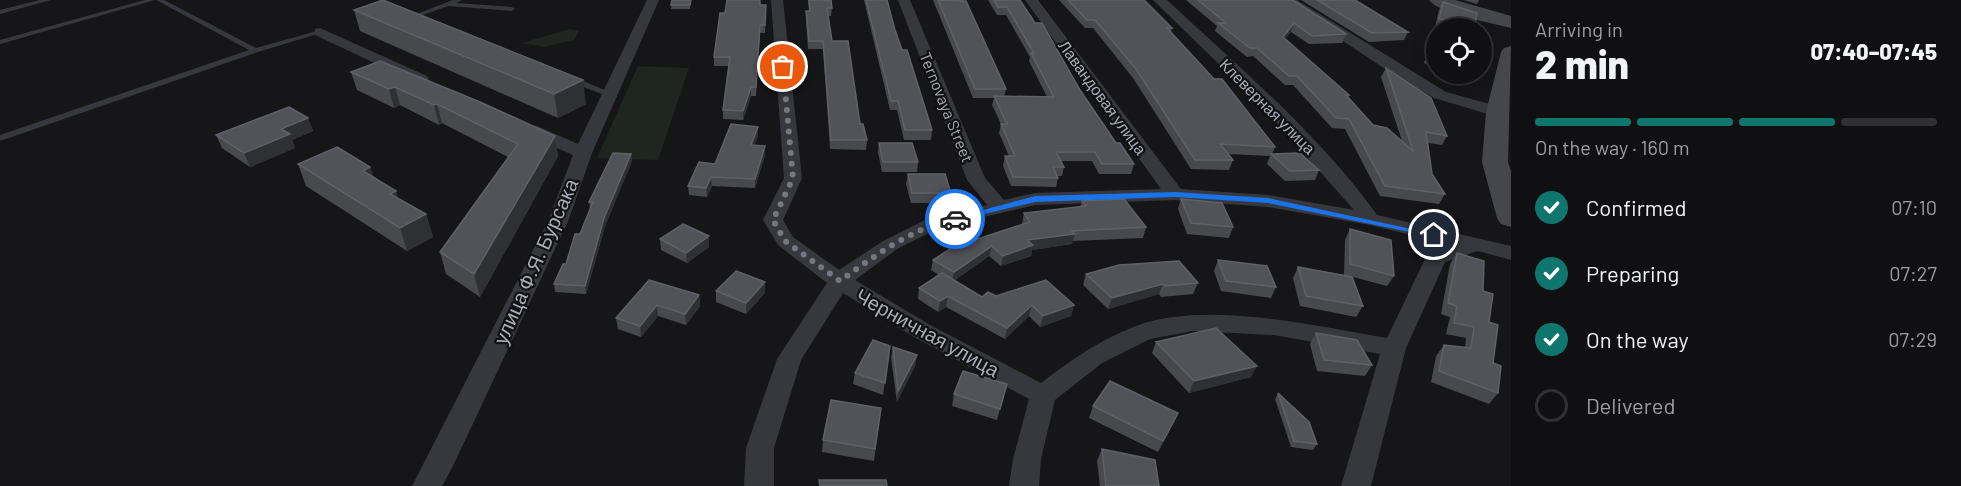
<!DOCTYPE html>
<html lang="en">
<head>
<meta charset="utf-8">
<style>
  :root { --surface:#101012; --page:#1e1e20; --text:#f1f3f6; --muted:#9c9d9f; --line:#303032; --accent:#0f766e }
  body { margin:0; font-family:Barlow,sans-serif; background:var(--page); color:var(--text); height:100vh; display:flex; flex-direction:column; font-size:22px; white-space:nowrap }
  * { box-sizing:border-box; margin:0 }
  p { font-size:20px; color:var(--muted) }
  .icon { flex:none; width:33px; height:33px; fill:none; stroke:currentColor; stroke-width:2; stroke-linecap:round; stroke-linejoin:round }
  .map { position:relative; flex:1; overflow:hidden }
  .details { display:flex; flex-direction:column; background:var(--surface); width:450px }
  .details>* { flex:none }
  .buttons { position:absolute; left:1426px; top:18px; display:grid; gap:12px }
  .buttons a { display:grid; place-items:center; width:66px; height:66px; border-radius:50%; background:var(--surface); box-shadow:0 3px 15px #0003,0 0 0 2px var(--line); font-size:30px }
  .pin { position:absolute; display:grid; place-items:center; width:51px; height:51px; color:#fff; margin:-26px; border:3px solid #fff; border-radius:50%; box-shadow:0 2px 6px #0007 }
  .courier { position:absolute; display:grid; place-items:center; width:60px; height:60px; margin:-30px; border:4px solid #1a73e8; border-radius:50%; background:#fff; color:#222; box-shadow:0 2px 8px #0007 }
  .head em { font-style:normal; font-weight:800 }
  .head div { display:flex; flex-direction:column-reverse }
  .head { display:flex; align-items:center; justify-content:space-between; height:102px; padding:0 24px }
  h1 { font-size:39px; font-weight:800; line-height:45px }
  .bar { display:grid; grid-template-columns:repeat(4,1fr); gap:9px 6px; align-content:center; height:72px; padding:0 24px }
  .bar i { height:8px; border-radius:4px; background:var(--line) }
  .bar .on { background:var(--accent) }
  .bar p { grid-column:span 4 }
  ol { padding:0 24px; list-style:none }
  li { display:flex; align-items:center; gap:18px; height:66px }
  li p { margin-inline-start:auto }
  li .icon { padding:6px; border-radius:50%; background:var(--accent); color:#fff; stroke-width:4 }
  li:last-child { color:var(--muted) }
  li i { width:33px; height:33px; border:3px solid var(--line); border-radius:50% }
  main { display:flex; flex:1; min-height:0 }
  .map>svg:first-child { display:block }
</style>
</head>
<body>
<main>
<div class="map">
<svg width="1511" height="486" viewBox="0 0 1511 486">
  <rect width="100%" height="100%" fill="#161618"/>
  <g fill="#1e261f">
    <path d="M570,29L579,31L574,40L545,47L522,43Z"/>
    <path d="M638,66L689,68L658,160L597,158Z"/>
  </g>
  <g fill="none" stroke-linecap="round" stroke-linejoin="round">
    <g fill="#37383d" fill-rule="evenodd">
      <path d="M40,0H51L0,14V10Z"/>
      <path d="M145,0H155L0,44V40Z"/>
      <path d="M156,0H164L256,48L320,30L324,32L258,52L0,141V135L249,50Z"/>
      <path d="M453,0H462L456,3L512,7L515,9L512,11L448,6L423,15L429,20L426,22L414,15Z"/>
      <path d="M568,77H574L614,94L613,96H607L568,81Z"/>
    </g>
    <g fill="#37383d" fill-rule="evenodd">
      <path d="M647,0H659L592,153L569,219L453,466L442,486H412L549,219L573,155L525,134L522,130L531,125L537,126L578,144Z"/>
      <path d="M771,0H783L802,178L783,220L793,237L839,270L883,241L927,219L987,205L967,180L898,0H910L985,178L1004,200L1035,193L1161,189L1025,0H1038L1181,189L1268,195L1354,210L1260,104L1153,0H1167C1238,66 1321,136 1377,215L1511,246V260L1478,251L1445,262L1406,348L1371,486H1341L1380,354L1274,335L1193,331L1150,339L1102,363L1055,400L1041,459L1039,486H1009L1013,459L1029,399L914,337L843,293L801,360L774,448V486H744L746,448L777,359L827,283L778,245L763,220L784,178ZM1175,200L1268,207L1370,225L1453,245L1428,253L1387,338C1313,326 1207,300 1136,326C1101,339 1071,360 1041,383L930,325L855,280L897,249L941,227L1035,205Z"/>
      <path d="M1282,0H1297L1446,92L1504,108L1506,112L1498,117L1434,98L1391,73Z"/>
      <path d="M320,28L427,76L429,79L421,84L415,82L315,35V29Z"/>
    </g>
    <g fill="#45474d" fill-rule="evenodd">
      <path d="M1429,0H1455L1511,16V28C1493,23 1439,14 1429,0Z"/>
      <path d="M1511,46L1508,162L1511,171V227L1501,224L1497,218L1482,162L1486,112L1501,52L1504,48Z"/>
    </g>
  </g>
  <g fill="#47494d">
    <path d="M672,0H691L690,9H671Z"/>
    <path d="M808,0H831L832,8L831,16H828L832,41L867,140L866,150L830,149L823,49H808L806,19V11H809Z"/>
    <path d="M864,0H887L895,30L932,130L931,140H904L897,110H890Z"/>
    <path d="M933,0H955L1006,89L1004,97H1047L1029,61L1030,57L1006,15H997L988,0H1020L1116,143L1134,164L1131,174H1099L1092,161H1061L1064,167L1062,176H1057L1058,178L1056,187L1011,186L1003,166L1005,156H1009L999,133L1001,124L992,105L994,98H973Z"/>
    <path d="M1059,0H1144L1172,28L1171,33L1275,147L1272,154L1319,170L1315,180L1285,181L1267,164L1270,156L1228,154L1233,160L1229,170L1191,169L1133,78L1093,28H1085Z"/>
    <path d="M1186,0H1293L1346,34L1342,43L1309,44L1291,32L1285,39L1349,95L1348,97L1373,125L1402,141L1381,77L1386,68L1447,136L1442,145L1428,143L1432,174L1445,194L1439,204L1380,196L1345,129L1332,128L1293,85H1285L1253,56L1247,57L1215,31L1217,26Z"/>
    <path d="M1301,0H1355L1408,32L1404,40L1369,42Z"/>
    <path d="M1463,0H1479L1477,4Z"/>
    <path d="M1443,2L1475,26L1473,28H1442L1435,27L1439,10Z"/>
    <path d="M760,5H766L765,33H760L756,96H751L743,120L723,119V110L729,66H714V57L725,13Z"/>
    <path d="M354,10L586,104L558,118L360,31Z"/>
    <path d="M1435,31L1437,32V71L1424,63L1431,39Z"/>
    <path d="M1482,60L1488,63L1483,72H1482Z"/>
    <path d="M351,72L555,136L558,156L480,297L446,274L440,252L508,157L442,123L439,125L400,105L394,108L357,90Z"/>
    <path d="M308,118L313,131L292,140L295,148L250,167L222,148L216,135Z"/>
    <path d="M758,127V136L754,145L765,155L755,188L712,186L707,197L689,195L688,186L715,164Z"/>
    <path d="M879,143L918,162L917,172H882L878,152Z"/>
    <path d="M631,154L632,161L605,226L586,294L555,292L554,284L566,264L580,234L590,209L589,202Z"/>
    <path d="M298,164L370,167L374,178L396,191L398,198L426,214L433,237L407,251L306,186Z"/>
    <path d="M908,174L951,193L949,203H911L906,184Z"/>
    <path d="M1181,199L1233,227L1229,238L1187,234L1178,209Z"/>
    <path d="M1082,201L1146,227L1143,238L1072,241V244L1032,250L1031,256L1001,266L989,256L955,280L982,297L996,296L1074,305L1071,316L1040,327L1029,316L1005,339L946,307L938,312L918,299L919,288L939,275L931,270L933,260L1022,224L1024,213L1080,207Z"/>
    <path d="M1350,229L1394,276L1387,286L1353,277L1363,306L1356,317L1300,306L1293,278L1298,267L1350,276L1344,275L1345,240Z"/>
    <path d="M709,236V247L687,263L661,250L660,239Z"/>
    <path d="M1457,253L1483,291L1489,322L1498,393L1489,404L1431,382L1436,356L1444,345L1465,348L1466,338L1446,334L1450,317L1441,314L1450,264Z"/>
    <path d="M1218,260L1276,287L1271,298L1221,291L1214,271Z"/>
    <path d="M1086,274L1198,283L1193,294L1161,297L1159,294L1108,309L1083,285Z"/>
    <path d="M649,280L699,295L700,306L686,325L658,316L641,337L618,329L616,318Z"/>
    <path d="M765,282V293L746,314L716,302V291Z"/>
    <path d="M1316,333L1372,365L1365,376L1317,371L1310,344Z"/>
    <path d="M1156,342L1251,377L1189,393L1152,353Z"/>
    <path d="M890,346L883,395L853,384L855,373Z"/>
    <path d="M893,347L917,355L915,366L897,402L891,358Z"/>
    <path d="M1278,393L1317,444L1313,450L1291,447L1275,399Z"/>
    <path d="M954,394L1004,395L997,420L952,406Z"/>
    <path d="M1093,406L1178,413L1173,424L1158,452L1089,418Z"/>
    <path d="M881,408L874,461L822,452L823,440Z"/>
    <path d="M1102,449L1159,486H1100L1097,461Z"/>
  </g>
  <g fill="#2f3033">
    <path d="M1294,23L1291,32L1280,45L1283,37Z"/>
    <path d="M583,80L586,104L558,118L554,94Z"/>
    <path d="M395,87L400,105L394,108L389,89Z"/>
    <path d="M751,87V96L743,120V111Z"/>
    <path d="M437,104L442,123L439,125L434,105Z"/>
    <path d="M308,118L313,131L292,140L295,148L250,167L244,153L281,129Z"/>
    <path d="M758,127V136L751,154V145Z"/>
    <path d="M555,136L558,156L480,297L474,274Z"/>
    <path d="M765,146V155L755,188V179Z"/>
    <path d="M631,154L632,161L605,226L586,294L585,286L604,218Z"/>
    <path d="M370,167L378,189L363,171Z"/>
    <path d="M711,177L712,186L707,197L706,188Z"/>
    <path d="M396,191L403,213L390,194Z"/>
    <path d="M426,214L433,237L407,251L400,228Z"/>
    <path d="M1075,234L1072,244L1032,250L1031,256L1001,266L1003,256L1027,240Z"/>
    <path d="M709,236V247L687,263L686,253Z"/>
    <path d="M992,246L989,256L952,282L954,272Z"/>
    <path d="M765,282V293L746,314V303Z"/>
    <path d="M1163,284L1159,294L1108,309L1112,298Z"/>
    <path d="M699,295L700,306L686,325L685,314Z"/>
    <path d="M948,296L946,307L938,312L940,301Z"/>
    <path d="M657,305L658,316L641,337L640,326Z"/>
    <path d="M1032,305L1029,316L1005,339L1007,328Z"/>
    <path d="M1074,305L1071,316L1040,327L1043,316Z"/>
    <path d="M917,355L915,366L897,402L898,391Z"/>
    <path d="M1257,366L1251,377L1189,393L1194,381Z"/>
    <path d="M1178,413L1173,424L1158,452L1163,441Z"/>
  </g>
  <g fill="#525359" stroke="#5f6168" stroke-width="1.5">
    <path d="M383,0L583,80L554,94L354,10Z"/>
    <path d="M672,0H691L690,5H671Z"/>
    <path d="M727,0H760V5H766L765,25H760L756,87H751L743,111L723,110L730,57H714L720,13H725Z"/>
    <path d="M809,0H831L832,8H827L832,41H848L860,124H863L867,140H831L823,41H809L806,11H810Z"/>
    <path d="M866,0H887L895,30L902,50H907L932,130H905L898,101H891Z"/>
    <path d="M938,0L966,1L1006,89H975Z"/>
    <path d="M994,0H1020L1035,23H1042L1080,90L1116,143H1120L1134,164H1102L1095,152H1056L1064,167H1053L1058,178L1013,177L1005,156H1015L1001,124H1007L994,96L1054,97L1031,53H1034L1007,7H998Z"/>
    <path d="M1068,0H1144L1172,28H1167L1214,79H1222L1275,147L1220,144L1233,160H1195L1136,69L1095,20H1087Z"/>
    <path d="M1198,0H1293L1346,34L1312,36L1294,23L1283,37L1349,95H1346L1373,125L1387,128L1413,151L1386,68L1431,98L1447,136L1426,132L1432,174L1445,194L1385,186L1349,119L1336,118L1297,76H1289L1257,48H1250L1218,23H1226Z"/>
    <path d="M1317,0H1355L1408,32L1372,33Z"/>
    <path d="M1443,2L1477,13L1475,26L1439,19Z"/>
    <path d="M1435,31L1437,32V60L1429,55Z"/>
    <path d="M380,61L480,102L555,136L474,274L440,252L518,144L437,104L434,105L395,87L389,89L351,72Z"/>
    <path d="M289,107L308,118L281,129L290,134L244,153L216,135Z"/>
    <path d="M731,124L758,127L751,145L765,146L755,179L711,177L706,188L688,186L699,162L715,164Z"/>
    <path d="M879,143H912L918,162H883Z"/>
    <path d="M337,147L370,167L363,171L396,191L390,194L426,214L400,228L298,164Z"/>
    <path d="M613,153L631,154L604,218L585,286L554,284L563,264H566L575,234H580L593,202H589Z"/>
    <path d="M1300,153L1319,170L1290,171L1271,154Z"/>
    <path d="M908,174H945L951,193H912Z"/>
    <path d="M1124,199L1146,227L1072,231L1075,234L1027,240L1033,245L1003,256L992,246L954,272L933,260L953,247L1030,222L1024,213L1086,206L1082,201Z"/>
    <path d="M1181,199L1222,203L1233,227L1191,223Z"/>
    <path d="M683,224L709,236L686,253L660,239Z"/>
    <path d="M1350,229L1391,240L1394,276L1350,264Z"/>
    <path d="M1457,253L1484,261L1483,291L1493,294L1489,322L1498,325L1493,363L1501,366L1498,393L1439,371L1444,345L1471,348L1474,327L1454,323L1457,306L1448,303Z"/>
    <path d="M1218,260L1267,266L1276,287L1226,281Z"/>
    <path d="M1179,261L1198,283L1165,286L1163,284L1112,298L1086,274L1119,265Z"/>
    <path d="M1298,267L1352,277L1363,306L1306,296Z"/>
    <path d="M736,271L765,282L746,303L716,291Z"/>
    <path d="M942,273L982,297L988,292L996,296L1046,280L1074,305L1043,316L1032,305L1007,328L948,296L940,301L919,288Z"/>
    <path d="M649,280L699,295L685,314L657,305L640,326L616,318Z"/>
    <path d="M1216,328L1257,366L1194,381L1156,342Z"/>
    <path d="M1316,333L1357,340L1372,365L1324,360Z"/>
    <path d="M873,340L890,346L885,383L855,373Z"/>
    <path d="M893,347L917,355L898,391Z"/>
    <path d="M963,371L1007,384L1000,409L954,394Z"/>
    <path d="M1110,381L1178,413L1163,441L1093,406Z"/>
    <path d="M1278,393L1309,422L1317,444L1294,441Z"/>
    <path d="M831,400L881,408L875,449L823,440Z"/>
    <path d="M1102,449L1155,460L1159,486H1106Z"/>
    <path d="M819,480H886L887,486H820Z"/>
  </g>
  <path fill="#1a73e8" d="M1175,192L1268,198L1439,235L1434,237L1268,203L1175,197L1035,202L955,221L950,219L1035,196Z"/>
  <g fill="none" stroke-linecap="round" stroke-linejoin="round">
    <path stroke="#757880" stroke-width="6" stroke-dasharray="0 10.8" d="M783,67L793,178L773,220L785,241L840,281C876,255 910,229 955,219"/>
  </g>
  <g text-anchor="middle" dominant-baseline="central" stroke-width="4.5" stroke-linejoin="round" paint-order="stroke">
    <g font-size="16" fill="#a8adb8" stroke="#111113">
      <text transform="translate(1103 97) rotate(54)">Лавандовая улица</text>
      <text transform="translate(1268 106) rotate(45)">Клеверная улица</text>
      <text transform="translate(947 107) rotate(68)">Ternovaya Street</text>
    </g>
    <g font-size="20" fill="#a8adb8" stroke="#111113">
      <text transform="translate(535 261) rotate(-66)">улица Ф.Я. Бурсака</text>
      <text transform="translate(928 332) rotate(29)">Черничная улица</text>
    </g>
  </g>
</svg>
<div class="buttons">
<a><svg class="icon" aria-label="locate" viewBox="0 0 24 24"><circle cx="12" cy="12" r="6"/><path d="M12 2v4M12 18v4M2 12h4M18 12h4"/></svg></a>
</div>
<div class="pin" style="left:783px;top:67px;background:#ea580c"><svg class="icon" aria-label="bag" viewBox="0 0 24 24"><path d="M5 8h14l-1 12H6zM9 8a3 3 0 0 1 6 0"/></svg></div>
<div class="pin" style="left:1434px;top:235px;background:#1f2937"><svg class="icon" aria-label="home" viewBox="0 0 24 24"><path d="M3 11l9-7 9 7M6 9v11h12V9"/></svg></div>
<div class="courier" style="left:955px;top:219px"><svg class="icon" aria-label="car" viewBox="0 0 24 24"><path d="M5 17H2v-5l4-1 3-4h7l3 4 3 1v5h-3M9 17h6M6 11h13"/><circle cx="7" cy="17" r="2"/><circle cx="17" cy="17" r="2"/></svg></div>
</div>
<section class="details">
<div class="head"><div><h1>2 min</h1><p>Arriving in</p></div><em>07:40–07:45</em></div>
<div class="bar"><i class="on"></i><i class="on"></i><i class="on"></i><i></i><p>On the way · 160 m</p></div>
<ol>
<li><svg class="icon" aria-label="check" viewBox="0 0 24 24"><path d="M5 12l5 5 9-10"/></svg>Confirmed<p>07:10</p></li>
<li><svg class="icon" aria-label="check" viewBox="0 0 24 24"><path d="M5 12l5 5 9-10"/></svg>Preparing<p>07:27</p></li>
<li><svg class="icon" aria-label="check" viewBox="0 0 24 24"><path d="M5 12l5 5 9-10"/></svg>On the way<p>07:29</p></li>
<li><i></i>Delivered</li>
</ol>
</section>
</main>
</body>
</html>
